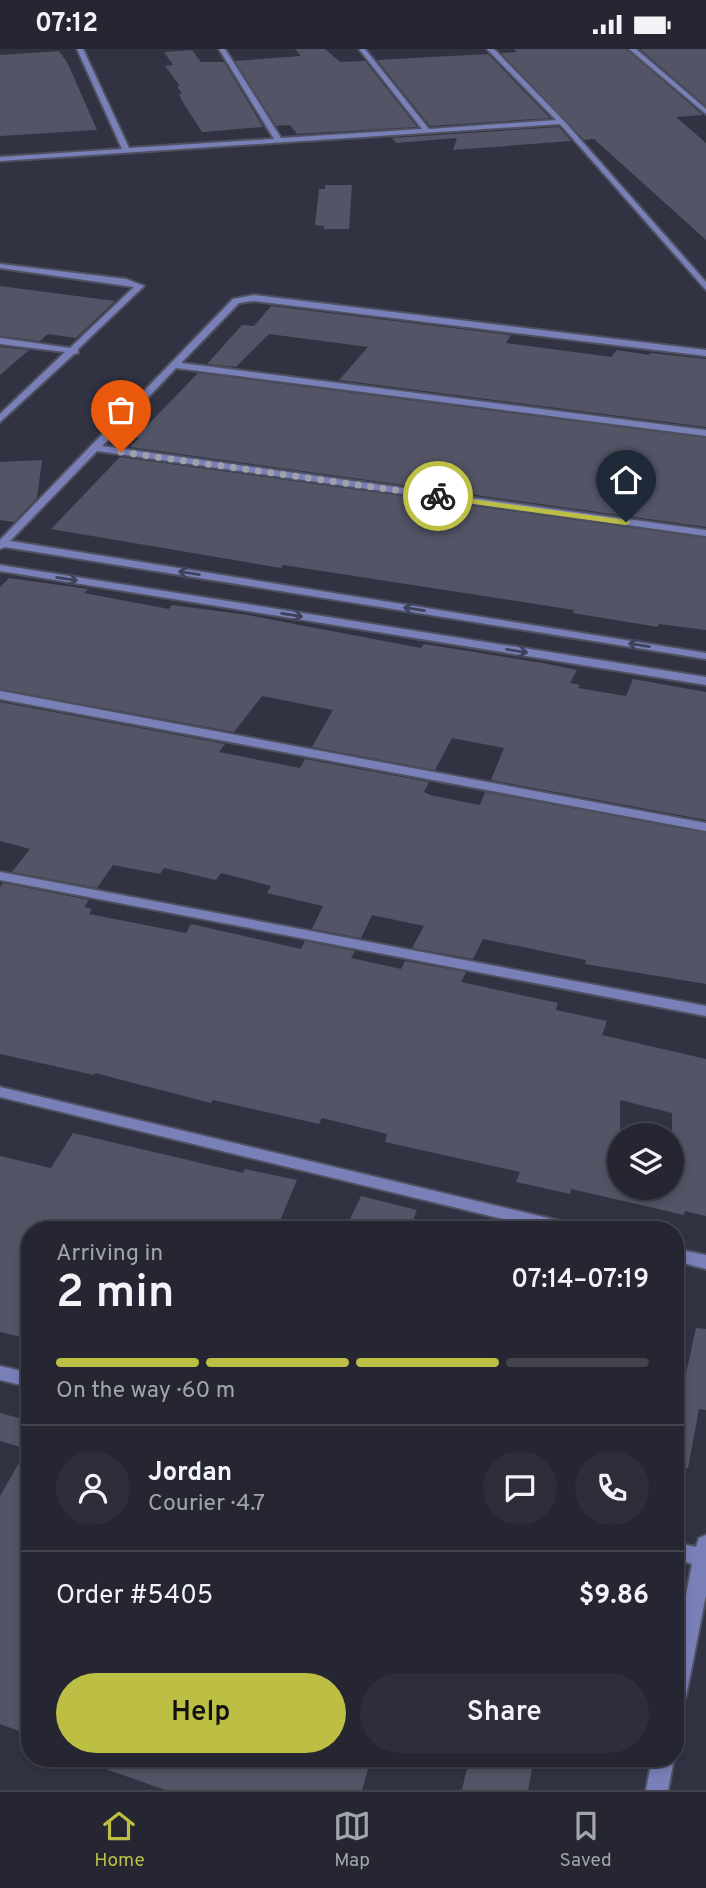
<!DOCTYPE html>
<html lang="en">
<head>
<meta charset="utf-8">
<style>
  :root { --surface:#252632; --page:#2d2e3a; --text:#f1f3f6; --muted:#a3a5ac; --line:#42434d; --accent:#bcbf44 }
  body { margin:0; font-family:Overpass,sans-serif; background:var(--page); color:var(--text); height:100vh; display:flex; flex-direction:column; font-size:26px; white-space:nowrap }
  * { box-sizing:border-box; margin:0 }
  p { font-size:23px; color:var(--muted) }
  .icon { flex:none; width:38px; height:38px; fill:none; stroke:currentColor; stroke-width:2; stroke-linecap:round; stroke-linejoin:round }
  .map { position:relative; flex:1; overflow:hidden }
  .sheet { position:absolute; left:21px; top:1172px; width:663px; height:546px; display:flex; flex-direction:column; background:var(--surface); border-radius:28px; box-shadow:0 4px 10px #0003,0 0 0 2px var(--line) }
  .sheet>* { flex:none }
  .controls { position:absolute; left:607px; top:1074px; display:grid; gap:14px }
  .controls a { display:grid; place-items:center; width:77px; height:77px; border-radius:50%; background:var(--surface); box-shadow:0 4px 10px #0003,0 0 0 2px var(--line); font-size:35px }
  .pin { position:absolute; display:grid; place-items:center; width:60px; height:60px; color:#fff; margin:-72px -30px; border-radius:50% 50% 50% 0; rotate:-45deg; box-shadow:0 0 7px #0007 }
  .pin .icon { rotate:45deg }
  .courier { position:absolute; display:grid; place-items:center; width:70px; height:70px; margin:-35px; border:5px solid #bcbf44; border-radius:50%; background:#fff; color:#222; box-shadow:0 2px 9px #0007 }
  .head em { font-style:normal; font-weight:600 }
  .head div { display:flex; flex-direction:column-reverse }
  .head { display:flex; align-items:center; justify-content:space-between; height:119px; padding:0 35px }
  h1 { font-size:46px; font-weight:600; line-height:52px }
  .bar { display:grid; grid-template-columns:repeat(4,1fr); gap:10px 7px; align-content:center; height:84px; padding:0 35px }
  .bar i { height:9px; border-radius:5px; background:var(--line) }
  .bar .current { background:var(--accent) }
  .bar p { grid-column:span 4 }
  .line { display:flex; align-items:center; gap:18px; padding:0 35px; border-top:2px solid var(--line) }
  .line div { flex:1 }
  .round { display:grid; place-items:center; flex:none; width:74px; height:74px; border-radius:37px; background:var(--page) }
  .button { display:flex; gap:14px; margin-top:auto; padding:14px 35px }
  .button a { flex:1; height:80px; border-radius:42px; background:var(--accent); color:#111; font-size:28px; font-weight:600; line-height:80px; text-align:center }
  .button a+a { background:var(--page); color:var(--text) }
  .status { display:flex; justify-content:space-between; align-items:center; height:49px; padding:0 35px; background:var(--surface); direction:ltr }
  .status svg { height:19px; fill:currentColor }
  .dock { display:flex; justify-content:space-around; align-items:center; height:98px; border-top:2px solid var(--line); background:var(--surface); font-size:19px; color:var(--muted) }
  .dock a { display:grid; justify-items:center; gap:4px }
  .dock .current { color:var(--accent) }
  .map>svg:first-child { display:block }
</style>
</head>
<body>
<div class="status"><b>07:12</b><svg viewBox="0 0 49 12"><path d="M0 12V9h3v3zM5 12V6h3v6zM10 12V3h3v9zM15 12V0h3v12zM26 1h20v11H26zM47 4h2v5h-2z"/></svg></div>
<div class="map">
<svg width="706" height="1741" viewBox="0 0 706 1741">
  <rect width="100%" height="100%" fill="#313343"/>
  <g fill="#535566" fill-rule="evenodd">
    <path d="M295,0H325L340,13L365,12L417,78L297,85L290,76L276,77L235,12L301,7Z"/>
    <path d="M514,0H626L703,66L676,68L706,94V191L594,90L584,91L501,4L517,3Z"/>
    <path d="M640,0H706V57Z"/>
    <path d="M192,1L201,13H224L263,78L202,83L182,52L179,45H182L177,37H180L165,17L173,16L164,3Z"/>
    <path d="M59,2L68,15L97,81L0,87V6Z"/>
    <path d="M488,5L550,69L430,77L377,11Z"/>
    <path d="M559,78L571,92L453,101L457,89L396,94L392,89Z"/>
    <path d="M325,136H352L349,180H324V177L315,176L319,140H325Z"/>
    <path d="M0,237L115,252L76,289L48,285L40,292L0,287Z"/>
    <path d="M271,257L511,286L506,294L611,308L617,301L649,306L650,304L706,310V378L339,331L368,298L269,285L236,318L207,315L242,276L254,277Z"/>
    <path d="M0,298L29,301L0,326Z"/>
    <path d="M198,324L706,389V478L130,398L139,389L136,388Z"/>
    <path d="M120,408L706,489V581L659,575L658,578L573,564L574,561L283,516L281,519L51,480Z"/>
    <path d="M42,411L37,449L14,473L0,471V413Z"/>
    <path d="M9,529L88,540L84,544L169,560L172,556L248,566L421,599L424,595L543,614L577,621L570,634L580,636L578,639L626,647L633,630L706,643V771L491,731L504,699L452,689L435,721L312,698L333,661L262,647L234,683L0,640V538Z"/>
    <path d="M0,653L225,695L219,703L300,719L305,710L429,733L424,743L430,746L480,756L485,743L706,784V935L585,915L586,911L483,890L473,910L412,899L424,877L372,866L361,889L312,880L323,857L267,844L271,837L221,824L216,831L164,819L160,825L113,816L97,839L12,823L30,800L0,792Z"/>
    <path d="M3,834L89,851L84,858L92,860L89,865L186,884L191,875L301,900L305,892L355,902L351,909L401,920L405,912L466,923L461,933L558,954L556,961L607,972L602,986L706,1010V1167L685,1162L684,1166L571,1140L570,1145L516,1133L520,1123L385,1093L387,1085L322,1069L319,1075L213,1051L211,1054L95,1024L94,1026L0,1005V838ZM620,1051L672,1064V1139H620Z"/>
    <path d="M73,1084L243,1124L245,1120L297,1131L276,1181H30V1290L0,1283V1107L51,1119Z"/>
    <path d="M361,1147L417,1161L409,1181H345Z"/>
    <path d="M696,1279L706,1280V1361L699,1360L688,1419L676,1418V1337L683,1338Z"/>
    <path d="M0,1364L30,1372V1661L19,1682L0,1675V1447L27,1400L0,1392Z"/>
    <path d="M86,1710H371L362,1741H165L86,1713Z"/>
    <path d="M469,1710H491L532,1720L528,1741H462Z"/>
  </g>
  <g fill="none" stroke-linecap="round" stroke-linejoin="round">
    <g stroke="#4f5160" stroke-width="4">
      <g id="minor">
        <path d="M77,0H83L129,99L274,90L219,0H225L281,89L422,80L359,0H365L429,80L556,71L487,0H494L564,72L706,233V241L560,75L0,112V108L122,100Z"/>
        <path d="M629,0H636L706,60V65Z"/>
        <path d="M0,215L126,230L144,237L78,300V304L74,305L0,373V365L65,303L0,295V289L70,299L134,238L0,219Z"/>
        <path d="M254,246L706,301V307L254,252L239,254L181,314L706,381V387L176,319L102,397L706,481V487L97,402L10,492L706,604V610L5,498L0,500V491L233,250Z"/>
        <path d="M0,516L706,628V636L0,522Z"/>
        <path d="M0,642L706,774V782L0,650Z"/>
        <path d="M0,823L706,957V967L0,831Z"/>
        <path d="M0,1038L573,1175L579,1177L581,1181H548L0,1048Z"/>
        <path d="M676,1200L706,1206V1220L676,1212Z"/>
        <path d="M0,1317L30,1324V1338L0,1331Z"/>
        <path d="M706,1486V1546L686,1647L683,1654L676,1657V1598L692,1515L676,1510V1494L696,1498L699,1489Z"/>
        <path d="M652,1710H674L668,1741H646Z"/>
      </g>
    </g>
    <use href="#minor" fill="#7980b8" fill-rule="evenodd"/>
  </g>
  <defs><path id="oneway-shaft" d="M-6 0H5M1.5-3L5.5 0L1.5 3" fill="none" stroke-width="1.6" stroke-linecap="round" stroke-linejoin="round" transform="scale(1.75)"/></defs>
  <g stroke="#3f425a">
    <use href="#oneway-shaft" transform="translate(189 524) rotate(-171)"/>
    <use href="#oneway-shaft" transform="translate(67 530) rotate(9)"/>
    <use href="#oneway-shaft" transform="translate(414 560) rotate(-171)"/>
    <use href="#oneway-shaft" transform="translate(292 566) rotate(9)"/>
    <use href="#oneway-shaft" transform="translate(639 596) rotate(-171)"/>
    <use href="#oneway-shaft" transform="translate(517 602) rotate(9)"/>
  </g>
  <path fill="#bcbf44" d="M435,445L626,471L631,473L626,476L438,450Z"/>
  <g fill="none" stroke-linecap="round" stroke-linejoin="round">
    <path stroke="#9ea0ac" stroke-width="7" stroke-dasharray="0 12.6" d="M121,403L438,447"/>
  </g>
</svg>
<div class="controls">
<a><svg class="icon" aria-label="layers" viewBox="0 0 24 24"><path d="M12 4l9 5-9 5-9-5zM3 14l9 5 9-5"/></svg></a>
</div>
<div class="pin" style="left:121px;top:403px;background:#ea580c"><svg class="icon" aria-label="bag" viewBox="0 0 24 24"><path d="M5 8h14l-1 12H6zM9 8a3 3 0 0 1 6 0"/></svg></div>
<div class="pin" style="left:626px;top:473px;background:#1f2937"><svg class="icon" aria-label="home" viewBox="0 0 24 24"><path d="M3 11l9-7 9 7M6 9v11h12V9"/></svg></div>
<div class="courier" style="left:438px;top:447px"><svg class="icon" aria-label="bike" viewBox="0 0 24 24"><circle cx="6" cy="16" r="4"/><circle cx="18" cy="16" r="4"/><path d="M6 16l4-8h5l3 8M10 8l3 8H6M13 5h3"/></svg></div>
<section class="sheet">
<div class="head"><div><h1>2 min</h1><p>Arriving in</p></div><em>07:14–07:19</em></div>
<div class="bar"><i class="current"></i><i class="current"></i><i class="current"></i><i></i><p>On the way · 60 m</p></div>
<div class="line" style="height:126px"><a class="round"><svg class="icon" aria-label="person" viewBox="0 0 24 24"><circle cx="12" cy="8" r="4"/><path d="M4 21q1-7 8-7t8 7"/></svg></a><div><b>Jordan</b><p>Courier · 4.7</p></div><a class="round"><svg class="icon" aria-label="chat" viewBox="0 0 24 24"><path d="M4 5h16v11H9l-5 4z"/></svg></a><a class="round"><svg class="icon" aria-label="phone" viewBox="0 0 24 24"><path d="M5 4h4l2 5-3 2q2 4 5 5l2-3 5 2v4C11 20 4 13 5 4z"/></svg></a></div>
<div class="line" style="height:91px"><div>Order #5405</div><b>$9.86</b></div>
<div class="button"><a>Help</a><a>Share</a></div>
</section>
</div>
<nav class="dock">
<a class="current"><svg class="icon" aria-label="home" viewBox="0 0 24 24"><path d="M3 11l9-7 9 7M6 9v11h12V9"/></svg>Home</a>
<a><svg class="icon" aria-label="map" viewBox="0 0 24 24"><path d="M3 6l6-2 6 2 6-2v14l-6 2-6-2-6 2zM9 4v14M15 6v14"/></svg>Map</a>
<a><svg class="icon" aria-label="saved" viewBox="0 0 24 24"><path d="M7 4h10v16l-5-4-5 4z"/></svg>Saved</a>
</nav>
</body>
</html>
